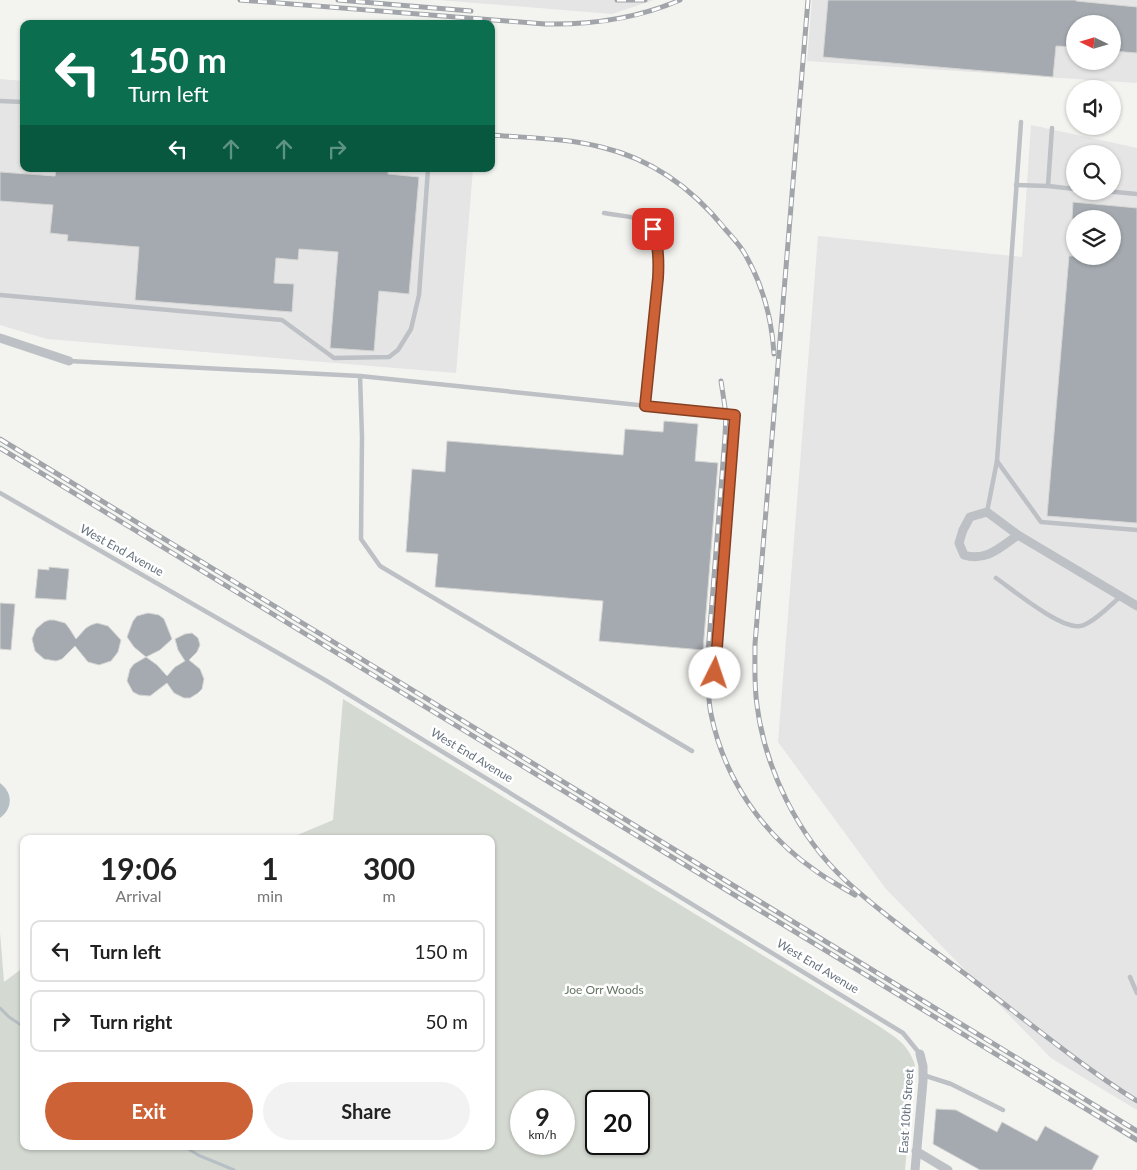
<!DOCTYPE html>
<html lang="en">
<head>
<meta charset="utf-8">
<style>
  :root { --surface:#fff; --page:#f2f2f2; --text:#222; --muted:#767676; --line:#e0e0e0; --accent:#cd6236 }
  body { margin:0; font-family:Lato,sans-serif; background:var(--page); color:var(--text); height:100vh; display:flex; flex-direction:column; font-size:19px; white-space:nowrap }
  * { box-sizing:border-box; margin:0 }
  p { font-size:16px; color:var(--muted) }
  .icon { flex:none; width:28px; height:28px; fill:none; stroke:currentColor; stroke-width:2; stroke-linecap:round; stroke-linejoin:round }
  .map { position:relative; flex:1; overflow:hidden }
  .details { position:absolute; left:20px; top:835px; width:475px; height:315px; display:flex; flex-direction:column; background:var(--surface); border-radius:10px; box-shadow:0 1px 4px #0004 }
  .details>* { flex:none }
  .banner { position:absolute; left:20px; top:20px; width:475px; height:152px; border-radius:10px; box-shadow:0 1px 4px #0004; background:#0b6e4f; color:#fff; overflow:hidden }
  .needle { width:32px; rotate:275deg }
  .fabs { position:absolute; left:1066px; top:15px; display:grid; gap:10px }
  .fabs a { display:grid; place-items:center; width:55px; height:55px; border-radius:50%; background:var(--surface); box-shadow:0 1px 4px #0004; font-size:25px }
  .speed { position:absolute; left:510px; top:1090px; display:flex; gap:10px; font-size:25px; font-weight:700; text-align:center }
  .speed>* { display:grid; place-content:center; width:65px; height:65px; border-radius:50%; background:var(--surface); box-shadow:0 1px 4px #0004; line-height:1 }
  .speed small { font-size:12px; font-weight:400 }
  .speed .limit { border:2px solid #111; border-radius:8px; background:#fff; color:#111 }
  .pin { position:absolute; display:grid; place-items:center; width:42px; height:42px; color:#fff; margin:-21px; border-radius:10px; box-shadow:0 2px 8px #0006 }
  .me { position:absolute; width:55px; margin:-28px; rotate:4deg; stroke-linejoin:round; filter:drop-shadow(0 0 4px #0008) }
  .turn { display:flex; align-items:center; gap:18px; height:105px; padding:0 25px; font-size:22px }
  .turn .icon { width:65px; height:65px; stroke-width:2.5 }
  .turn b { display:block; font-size:35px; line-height:42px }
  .lanes { display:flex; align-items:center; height:48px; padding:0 25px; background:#0003; justify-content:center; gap:25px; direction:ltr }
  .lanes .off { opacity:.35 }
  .eta { display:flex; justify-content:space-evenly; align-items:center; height:85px; text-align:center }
  .eta b { font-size:30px; font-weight:700; line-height:35px }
  .cta { display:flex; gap:10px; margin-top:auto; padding:10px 25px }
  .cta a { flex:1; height:58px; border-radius:30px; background:var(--accent); color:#fff; font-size:20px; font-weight:700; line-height:58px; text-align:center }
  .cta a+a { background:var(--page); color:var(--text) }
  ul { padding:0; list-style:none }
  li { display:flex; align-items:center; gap:15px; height:62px; margin:0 10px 8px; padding:0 15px; border:2px solid var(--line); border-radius:10px }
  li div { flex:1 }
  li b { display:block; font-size:19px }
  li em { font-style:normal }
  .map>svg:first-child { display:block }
  .built { fill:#e4e5e4; fill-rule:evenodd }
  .green { fill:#d4dad2; fill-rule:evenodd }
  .water { fill:#b6bfc4 }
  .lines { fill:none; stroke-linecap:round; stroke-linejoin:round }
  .stream { stroke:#b6bfc4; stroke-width:3 }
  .building { fill:#a4aab0; stroke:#d5d5d3 }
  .service { stroke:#bdc0c4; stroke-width:4.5 }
  .minor { stroke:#bdc0c4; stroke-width:9 }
  .rail-casing { stroke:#a1a5aa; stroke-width:5 }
  .rail { stroke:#fff; stroke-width:3; stroke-dasharray:9; stroke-linecap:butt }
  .route-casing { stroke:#854023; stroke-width:12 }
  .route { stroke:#cd6236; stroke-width:9 }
  .labels { text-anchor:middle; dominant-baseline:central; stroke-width:5; stroke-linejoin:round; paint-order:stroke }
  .street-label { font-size:12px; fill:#66727e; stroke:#fff }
  .park-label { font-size:12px; fill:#677664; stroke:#fff }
</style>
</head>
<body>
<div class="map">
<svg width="1137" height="1170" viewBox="0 0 1137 1170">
  <rect width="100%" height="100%" fill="#f3f4f0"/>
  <g class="built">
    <polygon points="439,0 654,0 612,14"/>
    <path d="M812,0H1137V83L807,61ZM1075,24H1112V61H1075Z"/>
    <polygon points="0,79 24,81 24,169 473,169 456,373 47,339 0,325"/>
    <path d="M1031,125L1137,148V1110L1051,1058L886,889L778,742L818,236L1022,257ZM1075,154H1112V191H1075ZM1075,219H1112V256H1075Z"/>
  </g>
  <path class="green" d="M343,699L874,1023C893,1036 907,1041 915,1065L905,1170H0V932L4,982L24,967V1146H491V839H288L333,820ZM521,1101H564V1144H521ZM596,1101H639V1144H596Z"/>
  <path class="water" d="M0,783C13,793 13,808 0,818Z"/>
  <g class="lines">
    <g class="stream">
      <polyline points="0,1008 9,1017 24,1027"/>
      <polyline points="184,1146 198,1155 234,1170"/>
    </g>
  </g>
  <g class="building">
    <polygon points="828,0 1076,0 1076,1 1137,7 1137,53 1112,51 1112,24 1075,24 1075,47 1056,46 1053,77 823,57"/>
    <polygon points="56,169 388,169 388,174 419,177 409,294 379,291 374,351 330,348 338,252 299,249 298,260 276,258 274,283 294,284 292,312 135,300 139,247 67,241 68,235 50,233 53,205 0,201 0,172 55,176"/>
    <polygon points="1073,202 1137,208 1137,523 1047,516 1069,256 1112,256 1112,219 1072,219"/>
    <polygon points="664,421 698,424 695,461 718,463 703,650 599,641 603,601 435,587 438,554 406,552 412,469 445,472 447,441 623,455 625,429 663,432"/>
    <polygon points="49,567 69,569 66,600 35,598 38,569 49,570"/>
    <polygon points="0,603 15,604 11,650 0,649"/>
    <polygon points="148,613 159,615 164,619 172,639 160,650 146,657 134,647 127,637 133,621 137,616"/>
    <polygon points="49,620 54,620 65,623 69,628 76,639 86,628 91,625 97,623 108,626 121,640 118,652 111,661 99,665 88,662 75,646 62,659 56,661 44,659 35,651 32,639 36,629 44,622"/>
    <polygon points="192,633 198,638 200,645 197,652 189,660 200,669 204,679 202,689 198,693 190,698 184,698 174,693 167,683 150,696 139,695 133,692 127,681 130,669 134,664 146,657 157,665 167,676 175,667 185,661 178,650 175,639 185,634"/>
    <polygon points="936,1109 956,1110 997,1132 1002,1122 1037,1141 1045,1126 1099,1156 1092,1170 980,1170 933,1144"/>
  </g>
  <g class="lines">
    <g class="service">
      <polyline points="0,101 24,102"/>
      <polyline points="1016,185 1048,186 1052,128"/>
      <polyline points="1048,186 1075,189"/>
      <polyline points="1104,191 1137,194"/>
      <path d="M604,213C619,216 644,215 653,230C667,255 649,373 645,406"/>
      <polyline points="0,295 282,320 334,358 389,357 398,350 411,329 419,295 428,169"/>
      <polyline points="69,361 360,376 735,415 715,673"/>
      <polyline points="360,376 362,437 361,539 380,566 692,751"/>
      <polyline points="997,461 1041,522 1137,530"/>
      <polyline points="0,493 325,680 903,1033 920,1054"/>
      <polyline points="987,512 997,461 1021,122"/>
      <path d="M996,578C1013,590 1060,629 1080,626C1091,625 1112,604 1121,596"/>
      <polyline points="1130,977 1137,993"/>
      <polyline points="923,1075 951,1084 1003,1110"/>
    </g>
    <g class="minor">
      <polyline points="0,338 69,361"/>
      <path d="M1018,535C1001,547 986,562 964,555L959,543L963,530L970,517L987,512L1018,535L1137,606"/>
      <polyline points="916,1151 948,1170"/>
      <polyline points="915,1170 923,1081 923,1066 920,1054"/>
    </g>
    <g class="rail-casing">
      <g id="rail">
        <path d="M240,0L545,24C592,25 636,19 680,0"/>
        <polyline points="338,0 471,11"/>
        <polyline points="617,0 645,0"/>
        <path d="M808,0L755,644C755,665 754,685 757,705C765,769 798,836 845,880C884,916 931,948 973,980C1027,1021 1080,1065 1137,1101"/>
        <path d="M491,135C528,138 566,138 601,147C652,159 693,189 725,229C733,238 741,246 746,256C763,286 772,320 774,354"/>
        <path d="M721,381L726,414L725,437L708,653C708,673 707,694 711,714C724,778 762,834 816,871C828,880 842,887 855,895"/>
        <polyline points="0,439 1137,1131"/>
        <polyline points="0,448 1137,1140"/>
      </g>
    </g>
    <use href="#rail" class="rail"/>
  </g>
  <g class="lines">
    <g class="route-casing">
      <path id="route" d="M653,229C659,245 659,261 658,278L645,406L735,415L715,673"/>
    </g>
    <use href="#route" class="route"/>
  </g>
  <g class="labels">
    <g class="street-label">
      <text transform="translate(122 550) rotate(29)">West End Avenue</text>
      <text transform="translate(472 755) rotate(31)">West End Avenue</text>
      <text transform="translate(818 966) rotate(31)">West End Avenue</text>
      <text transform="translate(906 1111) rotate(-86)">East 10th Street</text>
    </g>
    <g class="park-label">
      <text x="604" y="989">Joe Orr Woods</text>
    </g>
  </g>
</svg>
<div class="fabs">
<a><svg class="needle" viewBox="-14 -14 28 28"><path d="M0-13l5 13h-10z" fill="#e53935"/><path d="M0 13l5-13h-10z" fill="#767676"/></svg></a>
<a><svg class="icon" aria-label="sound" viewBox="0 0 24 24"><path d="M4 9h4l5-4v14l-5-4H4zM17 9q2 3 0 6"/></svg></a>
<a><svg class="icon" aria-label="search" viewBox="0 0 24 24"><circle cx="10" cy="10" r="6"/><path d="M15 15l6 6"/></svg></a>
<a><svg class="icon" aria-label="layers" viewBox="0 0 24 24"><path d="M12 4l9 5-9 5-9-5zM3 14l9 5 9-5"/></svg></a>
</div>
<div class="speed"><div>9<small>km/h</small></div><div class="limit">20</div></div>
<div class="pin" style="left:653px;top:229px;background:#d93025"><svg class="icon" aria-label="arrive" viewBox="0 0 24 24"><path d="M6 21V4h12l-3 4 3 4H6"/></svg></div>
<svg class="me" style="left:715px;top:673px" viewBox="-20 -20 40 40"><circle r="19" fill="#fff"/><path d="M0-13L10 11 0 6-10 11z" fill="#cd6236"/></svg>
<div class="banner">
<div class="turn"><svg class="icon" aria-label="left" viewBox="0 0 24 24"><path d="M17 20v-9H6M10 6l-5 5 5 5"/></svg><div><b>150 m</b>Turn left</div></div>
<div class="lanes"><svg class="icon" aria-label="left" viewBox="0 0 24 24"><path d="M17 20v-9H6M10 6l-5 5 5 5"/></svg><svg class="icon off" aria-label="ahead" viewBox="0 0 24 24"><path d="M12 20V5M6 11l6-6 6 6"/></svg><svg class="icon off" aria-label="ahead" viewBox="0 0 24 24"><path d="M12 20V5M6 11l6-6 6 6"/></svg><svg class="icon off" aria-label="right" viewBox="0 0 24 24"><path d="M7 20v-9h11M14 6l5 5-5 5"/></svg></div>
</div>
<section class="details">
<div class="eta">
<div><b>19:06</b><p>Arrival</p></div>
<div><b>1</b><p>min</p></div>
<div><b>300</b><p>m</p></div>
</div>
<ul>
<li><svg class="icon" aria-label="left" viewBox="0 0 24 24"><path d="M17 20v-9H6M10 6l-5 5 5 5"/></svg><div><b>Turn left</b></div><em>150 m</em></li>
<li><svg class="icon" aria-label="right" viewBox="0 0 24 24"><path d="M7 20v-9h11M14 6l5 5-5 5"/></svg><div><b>Turn right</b></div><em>50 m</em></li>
</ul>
<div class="cta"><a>Exit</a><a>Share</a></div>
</section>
</div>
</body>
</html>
